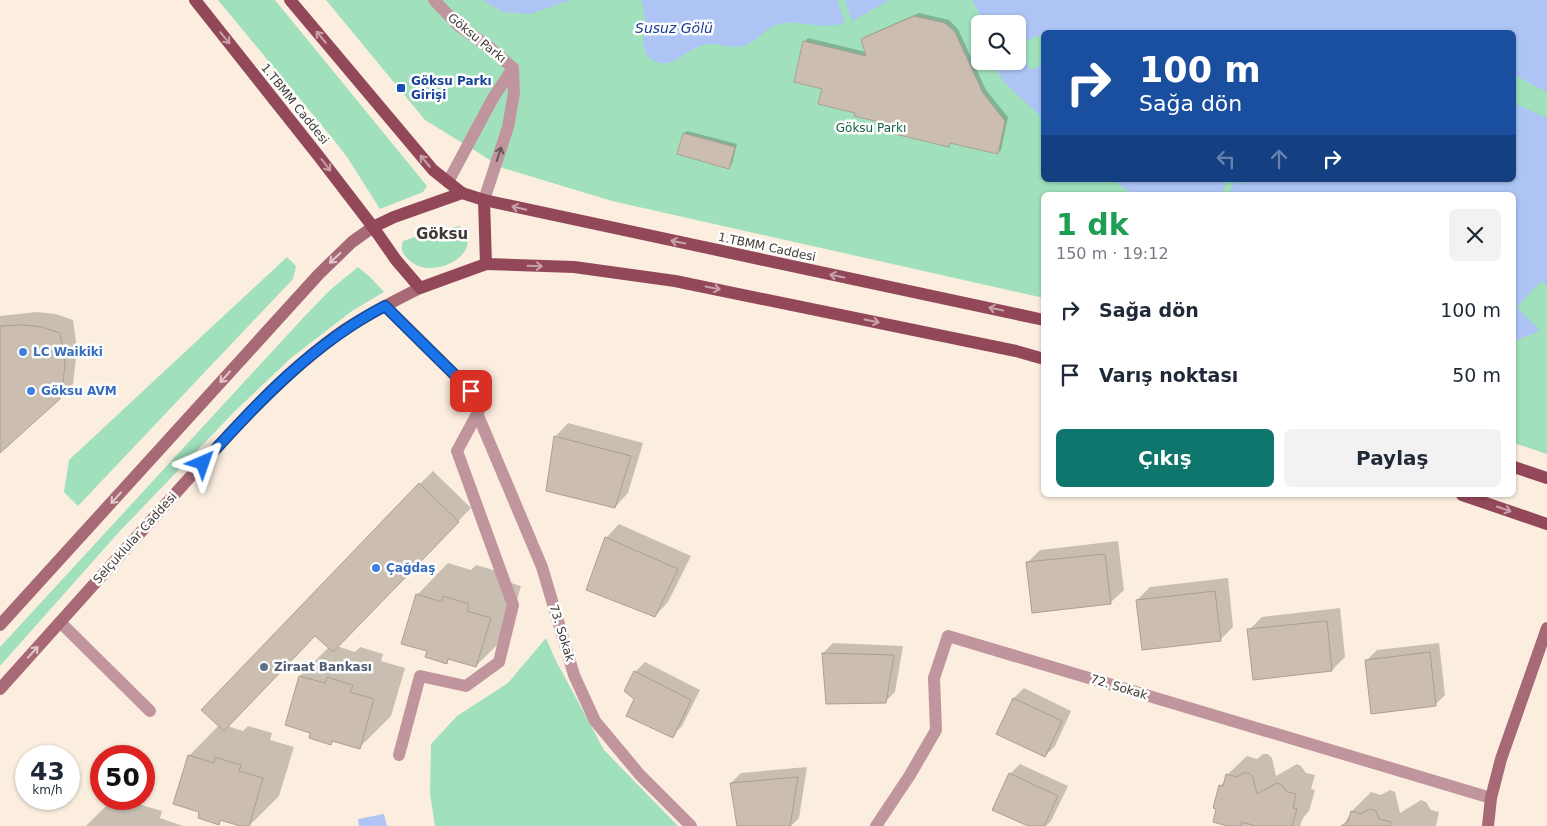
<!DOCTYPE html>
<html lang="tr">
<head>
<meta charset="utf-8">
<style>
  :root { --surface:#fff; --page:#f2f2f3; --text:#1f2937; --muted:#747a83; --accent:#0f766e }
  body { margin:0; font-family:"DejaVu Sans",sans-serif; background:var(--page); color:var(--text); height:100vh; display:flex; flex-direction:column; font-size:19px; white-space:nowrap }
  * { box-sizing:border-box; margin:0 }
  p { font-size:16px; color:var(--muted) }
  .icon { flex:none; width:28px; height:28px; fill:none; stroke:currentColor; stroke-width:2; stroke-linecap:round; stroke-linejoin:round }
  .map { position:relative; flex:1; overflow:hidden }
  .panel { position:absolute; left:1041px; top:192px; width:475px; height:305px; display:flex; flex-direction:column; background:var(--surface); border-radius:8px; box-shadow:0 1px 4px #0004 }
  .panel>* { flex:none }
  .banner { position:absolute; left:1041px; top:30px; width:475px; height:152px; border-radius:8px; box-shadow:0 1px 4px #0004; background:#1a4fa0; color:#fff; overflow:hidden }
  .buttons { position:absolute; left:971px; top:15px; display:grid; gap:10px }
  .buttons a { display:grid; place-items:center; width:55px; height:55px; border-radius:8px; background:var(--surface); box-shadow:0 1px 4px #0004; font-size:25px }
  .speed { position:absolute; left:15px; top:745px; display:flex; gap:10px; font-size:25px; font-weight:700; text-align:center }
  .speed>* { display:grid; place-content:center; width:65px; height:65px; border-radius:50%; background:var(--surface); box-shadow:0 1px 4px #0004; line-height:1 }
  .speed small { font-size:12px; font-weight:400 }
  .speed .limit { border:8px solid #d22; background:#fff; color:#111 }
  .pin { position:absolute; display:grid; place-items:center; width:42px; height:42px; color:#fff; margin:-21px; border-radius:10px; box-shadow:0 2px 8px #0006 }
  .me { position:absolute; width:55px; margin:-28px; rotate:43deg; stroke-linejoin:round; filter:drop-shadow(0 0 4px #0008) }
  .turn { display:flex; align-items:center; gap:18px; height:105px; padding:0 15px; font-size:22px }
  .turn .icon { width:65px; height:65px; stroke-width:2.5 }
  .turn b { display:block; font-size:35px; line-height:42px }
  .lanes { display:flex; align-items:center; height:48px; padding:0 15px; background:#0003; justify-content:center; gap:25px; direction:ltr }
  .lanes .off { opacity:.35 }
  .round { display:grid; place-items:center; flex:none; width:52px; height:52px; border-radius:8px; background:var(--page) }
  .head { display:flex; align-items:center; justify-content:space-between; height:85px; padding:0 15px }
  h1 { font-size:30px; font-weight:600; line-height:38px; color:#1e9e55 }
  .action { display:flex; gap:10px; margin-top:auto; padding:10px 15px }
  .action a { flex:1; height:58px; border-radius:8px; background:var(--accent); color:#fff; font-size:20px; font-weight:600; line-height:58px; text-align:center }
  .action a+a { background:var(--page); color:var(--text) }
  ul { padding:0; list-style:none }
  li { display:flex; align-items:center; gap:15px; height:65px; padding:0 15px }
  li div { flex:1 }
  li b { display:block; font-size:19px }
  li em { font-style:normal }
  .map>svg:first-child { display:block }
  .green { fill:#a0e0bc; fill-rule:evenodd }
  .water { fill:#adc4f4 }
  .shadow { fill:#0003 }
  .building { fill:#cbbeb0; stroke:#ac9f92 }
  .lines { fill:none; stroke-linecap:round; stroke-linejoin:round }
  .street { stroke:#c1959d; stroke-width:12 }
  .secondary { stroke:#a76975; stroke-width:12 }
  .primary { stroke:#934859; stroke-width:12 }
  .oneway { stroke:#c8a2ab }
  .oneway2 { stroke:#675554 }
  .oneway3 { stroke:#dfc9cd }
  .route-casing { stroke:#114b97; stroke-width:12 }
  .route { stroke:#1a73e8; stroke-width:9 }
  .transit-dot { fill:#1a4fb4; stroke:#fdfdfd; stroke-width:2 }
  .shop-dot { fill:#3f7fe0; stroke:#fdfdfd; stroke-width:2 }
  .service-dot { fill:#5c6f8a; stroke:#fdfdfd; stroke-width:2 }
  .labels { text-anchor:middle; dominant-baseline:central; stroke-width:5; stroke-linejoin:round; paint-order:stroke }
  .street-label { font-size:12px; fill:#403a35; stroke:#fdfdfd }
  .transit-label { font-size:12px; font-weight:bold; fill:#164399; stroke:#fdfdfd; text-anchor:start }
  .park-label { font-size:12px; fill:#166140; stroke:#fdfdfd }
  .shop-label { font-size:12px; font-weight:bold; fill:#366cbe; stroke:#fdfdfd; text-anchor:start }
  .service-label { font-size:12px; font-weight:bold; fill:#4e5e75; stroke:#fdfdfd; text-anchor:start }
  .water-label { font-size:14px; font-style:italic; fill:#1c3d94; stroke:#fdfdfd }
  .quarter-label { font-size:15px; font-weight:bold; fill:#403a35; stroke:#fdfdfd }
</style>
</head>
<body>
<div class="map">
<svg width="1547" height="826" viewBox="0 0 1547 826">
  <rect width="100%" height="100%" fill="#fbeedf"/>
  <g class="green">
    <polygon points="218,0 275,0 427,186 423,192 380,209 347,157 333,139"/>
    <path d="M326,0H1547V454L1514,443V195H1044V298L612,201L503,168L425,120ZM980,24H1018V61H980ZM1044,32H1514V180H1044Z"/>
    <path d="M460,226C489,252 430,285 407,258C401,252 401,249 403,241L430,232Z"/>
    <polygon points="287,257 296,266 293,279 78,506 64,492 69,460"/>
    <polygon points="358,267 371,278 384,292 352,311 291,358 235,411 119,532 0,666 0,647 303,318 330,290"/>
    <polygon points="546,638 555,659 604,750 678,826 435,826 430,794 431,744 457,716 508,683"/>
  </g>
  <g class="water">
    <polygon points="483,0 571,0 530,14 503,12"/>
    <path d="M641,0H837L845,23C824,30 805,21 784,23C767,24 759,41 744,46C730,50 717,41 703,45C685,50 669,73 651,59C639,49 645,32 645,19C644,12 643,6 641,0Z"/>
    <polygon points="845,0 890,0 852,21"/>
    <polygon points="972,0 1547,0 1547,92 1514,75 1514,32 1044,32 1044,34 1020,42 1024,52 1018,55 1018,24 985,24"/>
    <polygon points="1026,60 1030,70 1044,65 1044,119 1005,83 996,70"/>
    <polygon points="1514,103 1547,118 1547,286 1541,281 1517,307 1540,331 1514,341 1514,195 1229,195 1235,180 1245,184 1247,180 1514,180"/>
    <polygon points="1113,180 1227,180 1221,195 1134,195"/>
    <polygon points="384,814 387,826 359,826 358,819"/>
  </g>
  <g class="shadow">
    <polygon points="919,13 949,20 958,29 986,90 1008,117 1001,150 997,153 952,142 949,145 898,125 857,112 823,88 804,42 808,38 866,52 863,39 866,36"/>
    <polygon points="687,131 737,144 732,164 729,167 684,133"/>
    <polygon points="37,312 56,314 73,320 77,349 73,384 0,451 0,316"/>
    <polygon points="568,423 643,443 628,493 615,507 555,437"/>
    <polygon points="433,471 471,508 337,646 355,652 360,647 383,654 381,661 405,668 391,716 359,748 334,740 330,744 312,732 286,724 300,676 329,647 316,634 227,726 243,731 248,726 272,733 270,740 294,747 279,796 249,826 223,819 219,823 200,811 189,756 219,725 420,484"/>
    <polygon points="619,524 691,556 668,602 655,616 606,538"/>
    <polygon points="1118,541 1124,590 1110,603 1027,563 1040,550"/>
    <polygon points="448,563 471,570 476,565 500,572 498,579 521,586 507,635 476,666 450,658 447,662 429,650 417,595"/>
    <polygon points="1228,578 1233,627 1220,640 1137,600 1150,587"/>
    <polygon points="1340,608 1345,657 1332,670 1249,630 1262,617"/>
    <polygon points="833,643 903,646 895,692 885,702 823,653"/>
    <polygon points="1439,643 1445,695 1435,705 1367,660 1377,650"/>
    <polygon points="645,662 700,690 682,726 672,736 635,672"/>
    <polygon points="1024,688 1071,711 1055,746 1045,756 1014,698"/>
    <polygon points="1263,754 1268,754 1272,758 1276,776 1297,764 1301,766 1306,773 1315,775 1311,789 1315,790 1309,811 1303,818 1300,826 1225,826 1220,786 1226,780 1227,775 1247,756 1257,759"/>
    <polygon points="1020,764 1068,786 1051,821 1046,826 1031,826 1010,774"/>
    <polygon points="807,767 799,818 791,826 738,826 731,783 741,773"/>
    <polygon points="1390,790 1395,792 1400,813 1421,800 1426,802 1431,810 1439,812 1436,826 1438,826 1343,826 1352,811 1371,792 1381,795"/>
    <polygon points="110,802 133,809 138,804 162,811 160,818 183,826 86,826"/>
  </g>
  <g class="building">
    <polygon points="914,16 945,23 955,32 983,93 1005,121 998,154 950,143 949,147 895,134 896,126 854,116 855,113 818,104 822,89 794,82 803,41 866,56 861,39"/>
    <polygon points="683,133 735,147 729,169 677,154"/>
    <polygon points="23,325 42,327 60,333 65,363 63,384 60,399 0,453 0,326"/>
    <polygon points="554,436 631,456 615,508 546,491"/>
    <polygon points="419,483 459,522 333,652 315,636 224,731 201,710"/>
    <polygon points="605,537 678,569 655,617 586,590"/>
    <polygon points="1105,554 1111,604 1032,613 1026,562"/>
    <polygon points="1215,591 1221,641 1142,650 1136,600"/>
    <polygon points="416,594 442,602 443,596 469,604 467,611 491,618 476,667 448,659 447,664 425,657 427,651 401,644"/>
    <polygon points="1327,621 1332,671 1253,680 1247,629"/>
    <polygon points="1430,652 1436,706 1371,714 1365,660"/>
    <polygon points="822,653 894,655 886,703 826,704"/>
    <polygon points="634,671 691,700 673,738 626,716 634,699 624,691"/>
    <polygon points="299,676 325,683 327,677 353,685 350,692 374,699 360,749 332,741 331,745 309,738 310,733 285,725"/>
    <polygon points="1013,698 1062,721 1045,757 996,734"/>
    <polygon points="188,755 214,763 215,757 241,765 239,771 263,778 249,826 240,826 220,820 219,825 198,818 199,812 173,804"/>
    <polygon points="1009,773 1058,796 1044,826 1028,826 992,810"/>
    <polygon points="1243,773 1249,773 1253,777 1257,794 1277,783 1282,785 1287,792 1296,794 1293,808 1297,809 1292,826 1256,826 1242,822 1241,826 1227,826 1213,822 1216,809 1213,808 1219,785 1223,786 1226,774 1237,777"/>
    <polygon points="798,777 790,826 737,826 730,783"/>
    <polygon points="1370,809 1376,811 1379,819 1391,822 1390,826 1341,826 1348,822 1351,811 1361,814"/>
  </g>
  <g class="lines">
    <g class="street">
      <polyline points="434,0 459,26 489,47 513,68"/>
      <polyline points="448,182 493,98 513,68"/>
      <polyline points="484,200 508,127 514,93 513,68"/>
      <polyline points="385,306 483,403 457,451 513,605 499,662 466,686 420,676 399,755"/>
      <polyline points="477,413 542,567 574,675 595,721 640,775 691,826"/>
      <polyline points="60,622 150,711"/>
      <polyline points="876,826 910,775 936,730 934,678 948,636 1491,798"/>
    </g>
    <g class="secondary">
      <polyline points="0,625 319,274 352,242 373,227"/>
      <path d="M0,689C58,624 117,559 175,494C227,436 280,375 344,330C368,314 394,301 420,288"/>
      <polyline points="1488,826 1491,798 1501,759 1547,628"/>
    </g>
    <g class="primary">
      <polyline points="195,0 317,154 373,227"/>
      <polyline points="290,0 433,170 462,193"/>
      <polygon points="462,193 484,200 486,264 420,288 396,260 373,227 394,217"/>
      <polyline points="484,200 1044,320"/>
      <polyline points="486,264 574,267 675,281 1016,351 1044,359"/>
      <polyline points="1514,467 1547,478"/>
      <polyline points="1462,495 1547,524"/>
    </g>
  </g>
  <defs><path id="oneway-shaft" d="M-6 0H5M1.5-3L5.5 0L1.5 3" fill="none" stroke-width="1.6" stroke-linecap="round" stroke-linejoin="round" transform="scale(1.25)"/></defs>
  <g class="oneway">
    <use href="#oneway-shaft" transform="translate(321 37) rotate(-130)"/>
    <use href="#oneway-shaft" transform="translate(225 38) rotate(51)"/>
    <use href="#oneway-shaft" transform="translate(425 161) rotate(-130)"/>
    <use href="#oneway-shaft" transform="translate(326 165) rotate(53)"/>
    <use href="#oneway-shaft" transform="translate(519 208) rotate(-167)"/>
    <use href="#oneway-shaft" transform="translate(678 242) rotate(-168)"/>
    <use href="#oneway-shaft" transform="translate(535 266) rotate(2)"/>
    <use href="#oneway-shaft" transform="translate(837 276) rotate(-168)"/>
    <use href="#oneway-shaft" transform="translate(713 288) rotate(12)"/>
    <use href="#oneway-shaft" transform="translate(996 309) rotate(-168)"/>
    <use href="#oneway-shaft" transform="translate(872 321) rotate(12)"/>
    <use href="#oneway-shaft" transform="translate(1504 509) rotate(19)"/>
  </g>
  <use class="oneway2" href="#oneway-shaft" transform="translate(499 154) rotate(-72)"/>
  <g class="oneway3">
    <use href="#oneway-shaft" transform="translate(335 258) rotate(137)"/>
    <use href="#oneway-shaft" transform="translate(225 377) rotate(132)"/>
    <use href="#oneway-shaft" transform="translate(116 498) rotate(132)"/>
    <use href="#oneway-shaft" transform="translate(33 652) rotate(-48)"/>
  </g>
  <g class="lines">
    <g class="route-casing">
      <path id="route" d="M203,463C256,404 313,343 385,306L471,391"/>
    </g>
    <use href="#route" class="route"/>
  </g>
  <rect class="transit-dot" x="396" y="83" width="10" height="10" rx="2.5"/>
  <g class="shop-dot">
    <circle cx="23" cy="352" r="5"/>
    <circle cx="31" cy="391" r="5"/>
    <circle cx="376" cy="568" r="5"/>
  </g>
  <circle class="service-dot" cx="264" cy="667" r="5"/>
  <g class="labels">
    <g class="street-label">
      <text transform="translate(477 38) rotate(39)">Göksu Parkı</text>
      <text transform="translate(295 104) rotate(51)">1.TBMM Caddesi</text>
      <text transform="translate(767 247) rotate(12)">1.TBMM Caddesi</text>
      <text transform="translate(135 538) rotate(-48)">Selçuklular Caddesi</text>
      <text transform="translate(562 633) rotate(73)">73. Sokak</text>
      <text transform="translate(1119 687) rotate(17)">72. Sokak</text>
    </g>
    <g class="transit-label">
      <text x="411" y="81">Göksu Parkı<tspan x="411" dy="14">Girişi</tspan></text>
    </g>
    <g class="park-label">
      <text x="871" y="128">Göksu Parkı</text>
    </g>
    <g class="shop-label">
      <text x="33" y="352">LC Waikiki</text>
      <text x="41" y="391">Göksu AVM</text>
      <text x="386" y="568">Çağdaş</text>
    </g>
    <g class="service-label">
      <text x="274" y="667">Ziraat Bankası</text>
    </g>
    <g class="water-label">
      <text x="674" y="28">Susuz Gölü</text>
    </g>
    <g class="quarter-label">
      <text x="442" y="234">Göksu</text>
    </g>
  </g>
</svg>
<div class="buttons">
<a><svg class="icon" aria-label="search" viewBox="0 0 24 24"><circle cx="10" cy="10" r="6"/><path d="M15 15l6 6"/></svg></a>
</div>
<div class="speed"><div>43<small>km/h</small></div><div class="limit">50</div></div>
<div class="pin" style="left:471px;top:391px;background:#d93025"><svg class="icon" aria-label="arrive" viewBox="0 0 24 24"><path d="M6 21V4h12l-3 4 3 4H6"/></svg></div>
<svg class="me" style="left:203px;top:463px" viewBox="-20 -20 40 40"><path d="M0-17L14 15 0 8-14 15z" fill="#1a73e8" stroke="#fff" stroke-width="4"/></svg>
<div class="banner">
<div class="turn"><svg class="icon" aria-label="right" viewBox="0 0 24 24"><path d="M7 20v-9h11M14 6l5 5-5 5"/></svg><div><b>100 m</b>Sağa dön</div></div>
<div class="lanes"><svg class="icon off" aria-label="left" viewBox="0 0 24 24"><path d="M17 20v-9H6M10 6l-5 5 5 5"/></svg><svg class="icon off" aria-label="ahead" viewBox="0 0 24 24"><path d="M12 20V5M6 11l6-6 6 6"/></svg><svg class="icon" aria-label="right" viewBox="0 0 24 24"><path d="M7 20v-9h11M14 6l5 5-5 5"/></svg></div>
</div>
<section class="panel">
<div class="head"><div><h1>1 dk</h1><p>150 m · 19:12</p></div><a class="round"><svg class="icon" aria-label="close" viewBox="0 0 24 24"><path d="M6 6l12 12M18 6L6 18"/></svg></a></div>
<ul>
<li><svg class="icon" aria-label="right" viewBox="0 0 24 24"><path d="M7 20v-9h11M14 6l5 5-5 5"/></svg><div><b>Sağa dön</b></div><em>100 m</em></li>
<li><svg class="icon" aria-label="arrive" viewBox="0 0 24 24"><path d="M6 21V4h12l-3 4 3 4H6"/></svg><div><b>Varış noktası</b></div><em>50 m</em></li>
</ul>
<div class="action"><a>Çıkış</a><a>Paylaş</a></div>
</section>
</div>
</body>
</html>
